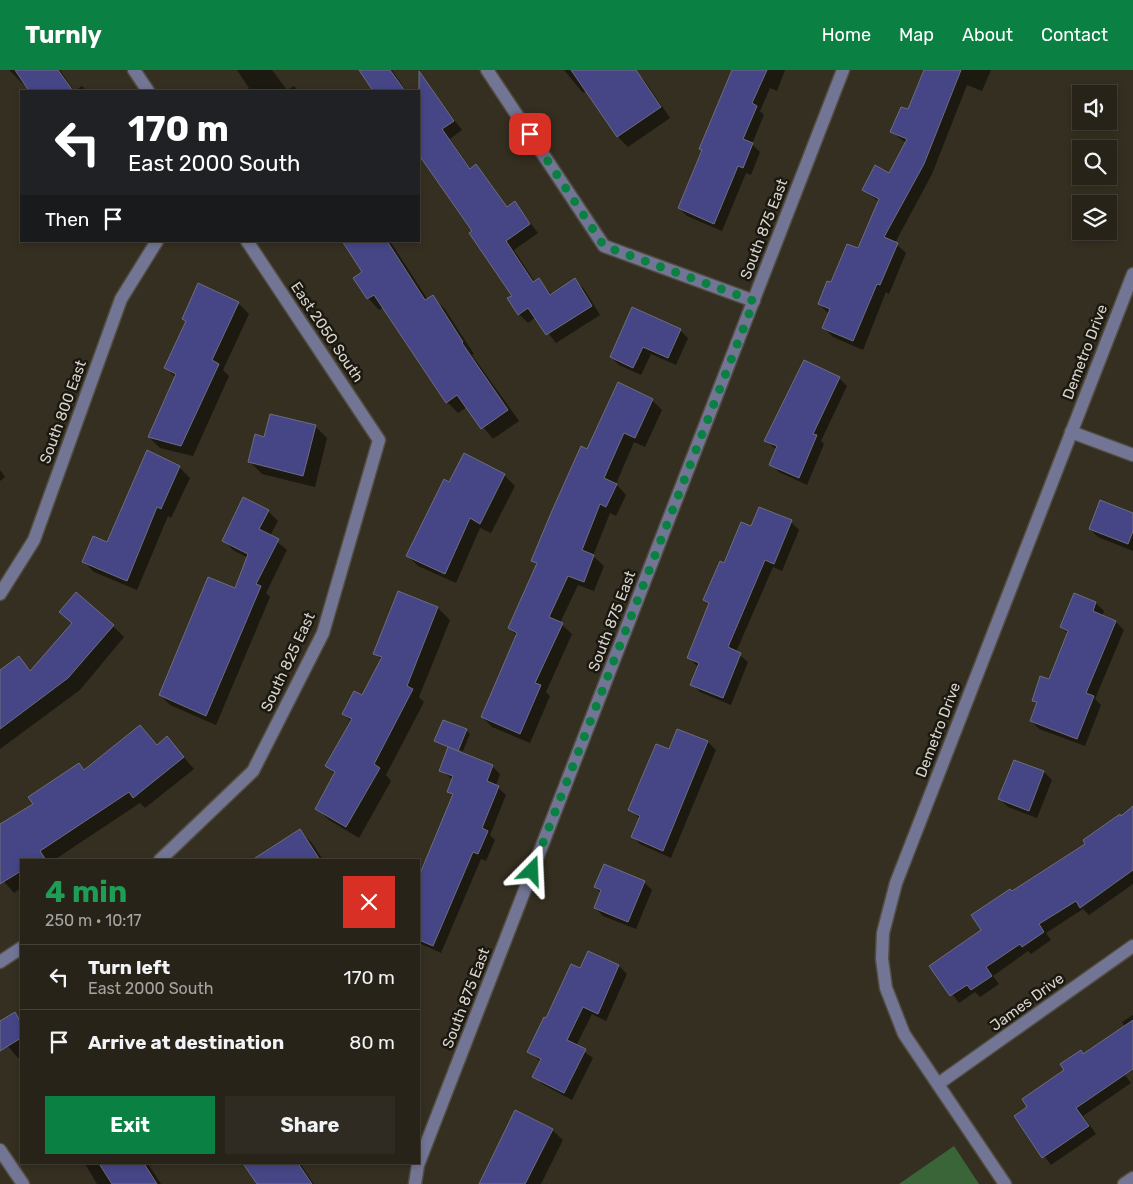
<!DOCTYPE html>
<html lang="en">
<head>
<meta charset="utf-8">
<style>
  :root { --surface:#282319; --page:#302b22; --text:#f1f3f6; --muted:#a5a4a2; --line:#444038; --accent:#0b8043 }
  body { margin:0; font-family:Rubik,sans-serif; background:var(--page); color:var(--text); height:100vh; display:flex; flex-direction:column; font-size:19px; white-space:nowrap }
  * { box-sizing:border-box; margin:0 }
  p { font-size:16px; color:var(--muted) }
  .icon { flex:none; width:28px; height:28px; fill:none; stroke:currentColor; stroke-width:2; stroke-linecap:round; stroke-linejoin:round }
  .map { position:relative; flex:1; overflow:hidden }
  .details { position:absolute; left:20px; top:789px; width:400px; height:305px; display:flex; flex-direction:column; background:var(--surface); border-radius:0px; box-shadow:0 2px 8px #0003,0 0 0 1px var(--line) }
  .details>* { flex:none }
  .hud { position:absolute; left:20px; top:20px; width:400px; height:152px; border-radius:0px; box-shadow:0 2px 8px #0003,0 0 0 1px var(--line); background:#202124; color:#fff; overflow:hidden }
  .fabs { position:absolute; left:1072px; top:15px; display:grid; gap:10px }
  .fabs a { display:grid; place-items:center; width:45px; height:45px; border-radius:0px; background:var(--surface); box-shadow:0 2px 8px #0003,0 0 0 1px var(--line); font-size:25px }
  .pin { position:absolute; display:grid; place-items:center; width:42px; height:42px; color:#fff; margin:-21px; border-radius:10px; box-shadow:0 2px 8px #0006 }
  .me { position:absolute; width:55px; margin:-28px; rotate:21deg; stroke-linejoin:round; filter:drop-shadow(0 0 4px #0008) }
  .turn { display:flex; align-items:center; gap:18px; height:105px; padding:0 25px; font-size:22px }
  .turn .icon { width:65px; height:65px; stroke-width:2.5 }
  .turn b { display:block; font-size:35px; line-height:42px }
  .then { display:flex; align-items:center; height:48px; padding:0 25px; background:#0003; gap:10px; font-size:19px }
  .round { display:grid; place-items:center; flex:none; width:52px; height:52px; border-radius:0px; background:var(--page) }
  .headline { display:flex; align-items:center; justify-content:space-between; height:85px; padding:0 25px }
  h1 { font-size:30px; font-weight:700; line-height:38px; color:#1e9e55 }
  .primary-button { display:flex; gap:10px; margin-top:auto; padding:10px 25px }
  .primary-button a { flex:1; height:58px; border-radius:0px; background:var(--accent); color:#fff; font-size:20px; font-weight:700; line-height:58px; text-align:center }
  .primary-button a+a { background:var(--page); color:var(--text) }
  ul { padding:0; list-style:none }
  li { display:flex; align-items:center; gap:15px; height:65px; padding:0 25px; border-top:1px solid var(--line) }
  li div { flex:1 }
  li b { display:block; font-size:19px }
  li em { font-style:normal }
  header { display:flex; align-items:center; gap:30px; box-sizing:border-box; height:70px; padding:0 25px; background:var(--accent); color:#fff }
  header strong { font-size:24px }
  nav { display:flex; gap:28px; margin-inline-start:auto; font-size:18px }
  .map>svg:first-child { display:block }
  .green { fill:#3a6538 }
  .shadow { fill:#0007 }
  .building { fill:#464687; stroke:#6c6d7e }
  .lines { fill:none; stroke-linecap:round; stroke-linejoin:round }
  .minor-casing { stroke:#524d40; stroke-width:15 }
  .minor { stroke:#727594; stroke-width:12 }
  .route { stroke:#0b8043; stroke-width:9; stroke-dasharray:0 16.2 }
  .labels { text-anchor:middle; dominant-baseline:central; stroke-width:5; stroke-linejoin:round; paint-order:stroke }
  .street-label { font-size:15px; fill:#d8d4cb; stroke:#1a1811 }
</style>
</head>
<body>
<header>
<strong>Turnly</strong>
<nav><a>Home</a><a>Map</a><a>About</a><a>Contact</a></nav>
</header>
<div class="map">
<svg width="1133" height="1114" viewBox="0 0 1133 1114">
  <rect width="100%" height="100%" fill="#352f21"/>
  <polygon class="green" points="954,1076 979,1114 899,1114"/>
  <g class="shadow">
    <polygon points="9,0 60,0 74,21 82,16 87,21 30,21"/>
    <polygon points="237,0 272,0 287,20 294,16 299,21 245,21 249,18"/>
    <polygon points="361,0 392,0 406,21 375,21"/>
    <polygon points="564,0 635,1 645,11 670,48 628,77 618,67 586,21 583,23"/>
    <polygon points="733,0 785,0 777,21 770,18 760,41 764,45 752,74 760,82 751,105 746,103 722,161 687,146 679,138"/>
    <polygon points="925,0 991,0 982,21 967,15 932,104 895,173 906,183 889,224 886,222 863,280 833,267 824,258 828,243 819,234 832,214 859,180 879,132 864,120 890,104 906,73 892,62 908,41"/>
    <polygon points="428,16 462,60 450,69 471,99 475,96 484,105 508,138 515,133 538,163 514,180 535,212 539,210 552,225 575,210 584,219 600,245 556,273 536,247 528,253 519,244 513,226 474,161 422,88 419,90 419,22"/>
    <polygon points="344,171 390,171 428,230 432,227 444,238 474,284 472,285 519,351 493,369 467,337 458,343 447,332 384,237 379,240 368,228 364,202"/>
    <polygon points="238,233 249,244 223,300 229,306 193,386 160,378 149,367 176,308 166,298 187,252 184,249"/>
    <polygon points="680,260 688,268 676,295 651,284 641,305 619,295 611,287"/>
    <polygon points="839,308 847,316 821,371 824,374 807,415 779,402 771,394 777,380 765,370"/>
    <polygon points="652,330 662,340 645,377 634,372 616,414 626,425 616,446 610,443 593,486 604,496 594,521 578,515 560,553 572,564 546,622 550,626 530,673 492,657 482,647 517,566 509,558 538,495 533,490 587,380"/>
    <polygon points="315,356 327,368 315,417 262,404 250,392 265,368"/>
    <polygon points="469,388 504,405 515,416 491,463 480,458 456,513 418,496 408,486 450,414"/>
    <polygon points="179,397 190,408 171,448 168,446 137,520 94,502 84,492 107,474"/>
    <polygon points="0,400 5,407 0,411"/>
    <polygon points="268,441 278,451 270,466 287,480 266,523 270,527 216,655 170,635 160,625 236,520 248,488 233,480 223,470"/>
    <polygon points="1133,444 1133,481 1098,467 1090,459"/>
    <polygon points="791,452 799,460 782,501 773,497 736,582 748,592 731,635 700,622 692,614 698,597 689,588 709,535 704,530 724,494 752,458"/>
    <polygon points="399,523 438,538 450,550 419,627 424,632 386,705 391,711 359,768 329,750 316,738 335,705 327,696 352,652 343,644 363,627 382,590 375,583"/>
    <polygon points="1074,524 1096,533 1104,541 1102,546 1116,552 1124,560 1095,629 1101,635 1085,676 1039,659 1031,651 1038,634 1033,630 1050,611 1068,564 1061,557"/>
    <polygon points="113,556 124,567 80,620 0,679 0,619 19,588 31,601"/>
    <polygon points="140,656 158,675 167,668 194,699 145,738 140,733 54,790 21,790 21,818 14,823 0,807 0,756 34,734 79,694 85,701"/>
    <polygon points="466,660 470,664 463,681 436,671"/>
    <polygon points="677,660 708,672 716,680 671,788 640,774 632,766 640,749 630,740 669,681"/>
    <polygon points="1015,691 1044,702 1052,710 1037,748 1008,737 1000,729"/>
    <polygon points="492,696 500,704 496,716 506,725 490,765 495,770 486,791 481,789 441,883 419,873 419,807 454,727 448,721 453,710 441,700"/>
    <polygon points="1133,738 1133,814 1089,845 1083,839 1046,863 1051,870 1031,884 1028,881 993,906 999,914 980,927 975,922 959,933 931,896 983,860 1012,823 1087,774"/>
    <polygon points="300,761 312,773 323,790 255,790"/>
    <polygon points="644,812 652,820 636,859 603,846 595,838 601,823 595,817"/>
    <polygon points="589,883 619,896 627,904 606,951 592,944 576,976 593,988 572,1030 542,1014 534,1006 541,992 528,981 581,900"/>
    <polygon points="14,943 21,950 21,986 18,988 0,967 0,953"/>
    <polygon points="1133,945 1133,1000 1125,1005 1131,1013 1083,1046 1096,1064 1051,1095 1015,1046 1029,1037 1083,985 1125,957 1122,952"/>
    <polygon points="552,1060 563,1070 541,1114 480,1114"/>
    <polygon points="84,1092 147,1092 161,1114 97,1114"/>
    <polygon points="247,1092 299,1092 314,1114 258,1114"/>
  </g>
  <g class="building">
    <polygon points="15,0 58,0 73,21 29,21"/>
    <polygon points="359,0 390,0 405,21 373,21"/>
    <polygon points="571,0 636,0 661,37 617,67"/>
    <polygon points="732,0 767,0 752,33 757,36 743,69 753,73 743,98 738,96 714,154 678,138 702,80 699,79"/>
    <polygon points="924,0 961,0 924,94 884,167 898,173 880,215 877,214 853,271 822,258 830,239 818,234 827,211 831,212 847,174 858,178 879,129 862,120 875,95 889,103 907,69 890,62 901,37 908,39"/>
    <polygon points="419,1 454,51 442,59 470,99 476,94 507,137 515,131 530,154 506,171 533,212 539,208 550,225 575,208 592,236 546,265 528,238 518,245 507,228 512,226 469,163 472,161 419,85"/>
    <polygon points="342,171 387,171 425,230 433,225 463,272 462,273 508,340 481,359 457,325 446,333 374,225 367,229 353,208 362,202"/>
    <polygon points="198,213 239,232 212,290 219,294 181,376 148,367 176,304 164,298 186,251 182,249"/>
    <polygon points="632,237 681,259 668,288 643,277 633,298 610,287"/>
    <polygon points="804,290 840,307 813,364 817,365 799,408 769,395 777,376 764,371"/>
    <polygon points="618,312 653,329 635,368 624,363 604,408 617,414 606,437 600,434 582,480 594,485 584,512 568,506 549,547 563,553 535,613 541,615 520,664 481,647 517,563 508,558 537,493 531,491 551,443 581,376 587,379"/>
    <polygon points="270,344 316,355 303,406 248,392 255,364 264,367"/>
    <polygon points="147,380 180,396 161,439 157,437 127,511 82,492 93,466 107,472"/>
    <polygon points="464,383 505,404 480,454 470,448 445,504 406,486 444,409 449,412"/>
    <polygon points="243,427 269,440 259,459 279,469 256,514 261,516 206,646 159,625 208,507 235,518 248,484 222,471"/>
    <polygon points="1100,430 1133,443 1133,461 1128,474 1089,459"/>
    <polygon points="759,437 792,450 774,494 765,490 728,577 741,583 723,628 690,615 699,593 687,588 709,533 703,530 720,491 724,493 741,452 751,456"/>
    <polygon points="398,521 438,537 407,616 413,619 374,694 380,698 346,757 315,739 335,702 325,696 352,649 342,644 354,621 362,625 382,587 373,584"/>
    <polygon points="76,522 114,555 68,608 0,659 0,600 19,586 30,601 72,553 59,542"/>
    <polygon points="1074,523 1096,532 1093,541 1116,551 1086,623 1094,626 1077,669 1030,651 1037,632 1032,631 1040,606 1049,609 1068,561 1060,557"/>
    <polygon points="443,650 467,659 458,681 434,671"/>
    <polygon points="140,655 157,675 167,666 184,687 133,728 129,722 40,781 46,790 21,790 21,801 0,814 0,754 33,734 28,727 79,693 84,700"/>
    <polygon points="677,659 708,671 663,781 631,767 640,746 628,740 656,674 669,679"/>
    <polygon points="448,677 493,695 487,711 499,716 482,758 488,761 478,784 473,782 433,876 419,870 419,806 453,724 447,722 453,706 439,701"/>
    <polygon points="1014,690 1044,701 1029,741 998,729"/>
    <polygon points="1133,736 1133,800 1080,838 1076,831 1039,854 1044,862 1022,877 1020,874 986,897 992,906 971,920 967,915 950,926 929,896 981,860 971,845 1010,819 1012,821 1085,774 1083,770 1120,744 1121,746"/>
    <polygon points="300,759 320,790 252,790"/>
    <polygon points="604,794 645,811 628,852 594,838 601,820 594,817"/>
    <polygon points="588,881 619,895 598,944 583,937 567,970 586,979 564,1023 532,1007 541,989 527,982 544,947 546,948 571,894 580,898"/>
    <polygon points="15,942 21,953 21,968 0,981 0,951"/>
    <polygon points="1133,950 1133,999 1076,1038 1089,1056 1042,1088 1014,1046 1027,1037 1022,1029 1064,1000 1060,994 1081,980 1083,984"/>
    <polygon points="515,1040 553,1059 525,1114 479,1114"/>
    <polygon points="98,1092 143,1092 157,1114 112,1114"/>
    <polygon points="242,1092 297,1092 312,1114 257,1114"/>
  </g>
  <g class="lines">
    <g class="minor-casing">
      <g id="minor">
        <polyline points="134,0 148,21"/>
        <polyline points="487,0 604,176 754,231"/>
        <polyline points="1071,362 1133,385"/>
        <polyline points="0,524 34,470 121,229 157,171"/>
        <polyline points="160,790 253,701 323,563 379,370 247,171"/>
        <polyline points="0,892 21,878"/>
        <polyline points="938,1014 1133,876"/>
        <polyline points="0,1080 23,1114"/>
        <polyline points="415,1114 418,1095 843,0"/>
        <polyline points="1005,1114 904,964 886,918 882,889 883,863 896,813 1133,204"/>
        <polyline points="1124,1114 1133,1108"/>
      </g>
    </g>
    <use href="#minor" class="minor"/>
  </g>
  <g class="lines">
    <polyline class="route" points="530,64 604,176 754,231 532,801"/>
  </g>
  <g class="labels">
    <g class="street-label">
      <text transform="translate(764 159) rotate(-69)">South 875 East</text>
      <text transform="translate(327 262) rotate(56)">East 2050 South</text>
      <text transform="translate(1085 282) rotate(-69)">Demetro Drive</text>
      <text transform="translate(63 342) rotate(-70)">South 800 East</text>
      <text transform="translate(612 551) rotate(-69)">South 875 East</text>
      <text transform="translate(288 592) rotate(-65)">South 825 East</text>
      <text transform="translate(938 660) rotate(-69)">Demetro Drive</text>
      <text transform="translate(466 928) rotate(-69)">South 875 East</text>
      <text transform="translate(1027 932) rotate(-36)">James Drive</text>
    </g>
  </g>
</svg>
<div class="fabs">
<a><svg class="icon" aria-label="sound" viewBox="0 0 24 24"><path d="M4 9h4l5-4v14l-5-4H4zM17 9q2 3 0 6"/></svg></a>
<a><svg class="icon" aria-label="search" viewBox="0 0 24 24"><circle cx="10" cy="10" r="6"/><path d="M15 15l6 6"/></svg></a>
<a><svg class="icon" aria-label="layers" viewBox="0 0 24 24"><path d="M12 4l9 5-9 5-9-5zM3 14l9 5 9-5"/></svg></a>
</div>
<div class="pin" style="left:530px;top:64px;background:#d93025"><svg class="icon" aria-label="arrive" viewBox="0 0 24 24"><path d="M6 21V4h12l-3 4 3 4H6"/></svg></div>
<svg class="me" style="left:532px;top:801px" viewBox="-20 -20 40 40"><path d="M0-17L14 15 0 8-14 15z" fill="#0b8043" stroke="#fff" stroke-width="4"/></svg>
<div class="hud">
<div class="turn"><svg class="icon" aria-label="left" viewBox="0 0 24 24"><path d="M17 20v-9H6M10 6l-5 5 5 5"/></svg><div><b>170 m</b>East 2000 South</div></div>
<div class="then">Then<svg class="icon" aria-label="arrive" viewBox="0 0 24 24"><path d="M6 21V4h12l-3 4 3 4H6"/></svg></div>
</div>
<section class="details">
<div class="headline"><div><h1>4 min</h1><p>250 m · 10:17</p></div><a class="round" style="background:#d93025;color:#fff"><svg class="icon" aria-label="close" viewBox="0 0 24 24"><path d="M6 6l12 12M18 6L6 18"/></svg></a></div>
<ul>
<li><svg class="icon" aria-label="left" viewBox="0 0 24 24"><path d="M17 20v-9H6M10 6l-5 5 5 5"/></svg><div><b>Turn left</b><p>East 2000 South</p></div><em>170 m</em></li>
<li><svg class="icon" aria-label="arrive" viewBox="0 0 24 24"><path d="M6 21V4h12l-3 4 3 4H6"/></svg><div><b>Arrive at destination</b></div><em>80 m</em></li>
</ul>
<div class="primary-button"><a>Exit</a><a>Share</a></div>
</section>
</div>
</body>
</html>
